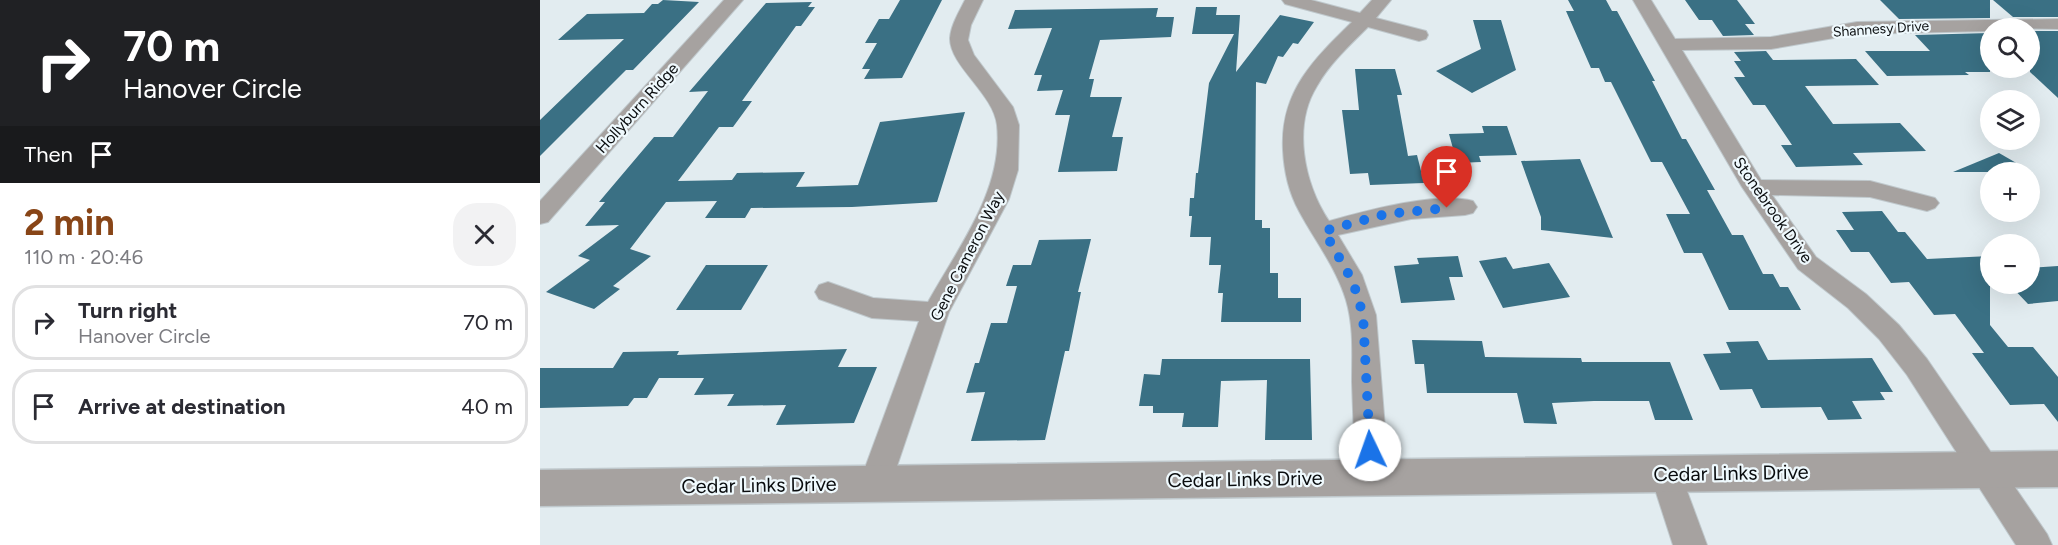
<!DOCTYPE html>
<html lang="en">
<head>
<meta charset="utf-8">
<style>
  :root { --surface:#fff; --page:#f2f2f3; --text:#2b2b33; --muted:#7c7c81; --line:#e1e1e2; --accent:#884517 }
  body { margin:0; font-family:Figtree,sans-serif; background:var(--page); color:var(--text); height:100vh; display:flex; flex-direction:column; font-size:22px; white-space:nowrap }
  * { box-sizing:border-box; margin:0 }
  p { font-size:20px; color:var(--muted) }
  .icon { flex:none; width:33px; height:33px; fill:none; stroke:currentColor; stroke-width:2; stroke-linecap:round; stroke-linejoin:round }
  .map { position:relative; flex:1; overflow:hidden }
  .sheet { display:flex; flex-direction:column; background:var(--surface); width:540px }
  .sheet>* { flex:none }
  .guide { background:#202124; color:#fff; overflow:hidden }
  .controls { position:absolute; left:1440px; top:18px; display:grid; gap:12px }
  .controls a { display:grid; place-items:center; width:60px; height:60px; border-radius:50%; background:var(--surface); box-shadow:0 6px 24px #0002; font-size:30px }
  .pin { position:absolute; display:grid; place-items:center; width:51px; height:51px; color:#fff; margin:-62px -26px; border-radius:50% 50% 50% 0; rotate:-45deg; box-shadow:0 0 6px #0007 }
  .pin .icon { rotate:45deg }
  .me { position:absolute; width:66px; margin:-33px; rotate:357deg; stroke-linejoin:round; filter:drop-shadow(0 0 4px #0008) }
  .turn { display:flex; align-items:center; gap:21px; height:126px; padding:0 24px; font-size:27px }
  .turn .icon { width:78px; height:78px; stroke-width:2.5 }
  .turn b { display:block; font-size:42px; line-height:51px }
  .then { display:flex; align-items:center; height:57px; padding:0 24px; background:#0003; gap:12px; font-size:22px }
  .round { display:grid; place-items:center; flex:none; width:63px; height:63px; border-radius:24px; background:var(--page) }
  .head { display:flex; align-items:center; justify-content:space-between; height:102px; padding:0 24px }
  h1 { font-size:36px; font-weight:700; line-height:45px; color:var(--accent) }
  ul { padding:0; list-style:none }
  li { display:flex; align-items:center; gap:18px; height:75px; margin:0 12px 9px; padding:0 12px; border:3px solid var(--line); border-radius:24px }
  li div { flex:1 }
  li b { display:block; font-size:22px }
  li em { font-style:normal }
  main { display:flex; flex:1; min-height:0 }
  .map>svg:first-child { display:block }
  .building { fill:#3a7084 }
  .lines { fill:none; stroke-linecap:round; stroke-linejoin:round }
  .minor-casing { stroke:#bfc8cc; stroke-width:2 }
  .tertiary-casing { stroke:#bfc8cc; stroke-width:3 }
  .minor { fill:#a6a2a0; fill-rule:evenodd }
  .tertiary { fill:#a6a2a0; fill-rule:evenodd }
  .route { stroke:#1a73e8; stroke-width:10; stroke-dasharray:0 18 }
  .labels { text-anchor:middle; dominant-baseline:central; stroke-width:4.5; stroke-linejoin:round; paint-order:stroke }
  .far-street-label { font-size:14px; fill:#0a0d0f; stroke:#eff9fd }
  .street-label { font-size:16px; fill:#0a0d0f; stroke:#eff9fd }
  .near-street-label { font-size:20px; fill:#0a0d0f; stroke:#eff9fd }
</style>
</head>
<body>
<main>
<section class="sheet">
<div class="guide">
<div class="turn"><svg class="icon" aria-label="right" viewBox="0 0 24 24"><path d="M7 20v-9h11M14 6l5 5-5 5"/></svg><div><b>70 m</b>Hanover Circle</div></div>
<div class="then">Then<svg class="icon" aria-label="arrive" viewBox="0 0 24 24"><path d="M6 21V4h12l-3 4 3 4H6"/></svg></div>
</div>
<div class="head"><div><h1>2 min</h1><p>110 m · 20:46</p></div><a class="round"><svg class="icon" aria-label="close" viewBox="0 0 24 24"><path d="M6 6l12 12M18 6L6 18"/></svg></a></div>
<ul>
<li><svg class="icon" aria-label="right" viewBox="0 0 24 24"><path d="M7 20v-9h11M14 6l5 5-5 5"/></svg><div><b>Turn right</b><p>Hanover Circle</p></div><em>70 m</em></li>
<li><svg class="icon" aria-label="arrive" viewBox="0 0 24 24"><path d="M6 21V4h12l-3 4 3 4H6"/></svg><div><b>Arrive at destination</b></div><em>40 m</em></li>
</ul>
</section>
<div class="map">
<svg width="1518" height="545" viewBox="0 0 1518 545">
  <rect width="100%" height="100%" fill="#e2ecf0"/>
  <g class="building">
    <polygon points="123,0 159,2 93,70 86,70 0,156 0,120 84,39 18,40 47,14 104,13 112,4 118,4"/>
    <polygon points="360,0 402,0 362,78 324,79 330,69 322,69 337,43 325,43 339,19 349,19"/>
    <polygon points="1028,0 1066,0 1072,11 1077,11 1115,81 1112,81 1142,139 1146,139 1175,190 1167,190 1192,235 1203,235 1223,274 1233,274 1240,287 1248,287 1261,310 1189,310 1162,253 1144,253 1126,214 1150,214 1122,162 1111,162 1071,82 1065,82 1059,68 1051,68 1026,11 1034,11"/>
    <polygon points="1145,0 1197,0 1215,24 1205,24 1214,35 1183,36 1172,20 1159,20"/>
    <polygon points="1340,0 1450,0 1450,18 1359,19"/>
    <polygon points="1453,0 1518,0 1518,17 1473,17"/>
    <polygon points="272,2 268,7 275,7 261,26 256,26 202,101 212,101 193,127 179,127 138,181 192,180 197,173 265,172 256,187 318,185 340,122 425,112 397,202 312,207 211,208 205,218 165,218 177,201 126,202 90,249 111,256 73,286 80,289 54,309 6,292 50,260 38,256 79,225 45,226 65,202 59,202 114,137 133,137 168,91 149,92 226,3"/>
    <polygon points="656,7 677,7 676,15 700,15 696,72 740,15 774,22 758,44 753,43 743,57 738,56 726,84 716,82 715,220 722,220 722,228 730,228 730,273 738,273 738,298 761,298 761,322 681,322 683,293 678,293 681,265 669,265 671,237 650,237 652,216 649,216 650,198 654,198 656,173 658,173 669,83 694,34 652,34"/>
    <polygon points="618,8 616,17 634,17 631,37 560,40 549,79 554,79 550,97 582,97 572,137 583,137 577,171 518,172 530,115 515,115 523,90 497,91 502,75 494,75 512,28 468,29 475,10"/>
    <polygon points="933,20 961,20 976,70 932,93 896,71 941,49"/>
    <polygon points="1490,31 1518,31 1518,98 1490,72"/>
    <polygon points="1450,33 1450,72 1425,72 1429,75 1347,76 1325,51 1390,51 1375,35"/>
    <polygon points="1226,51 1233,60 1316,59 1339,85 1265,86 1293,124 1360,123 1386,151 1313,153 1323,165 1256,167 1241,145 1252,145 1225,105 1213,105 1194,77 1205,77 1194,61 1201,61 1194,52"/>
    <polygon points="815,69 855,69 862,95 857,95 868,156 877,155 884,183 830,185 828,173 810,174 802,110 819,110"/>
    <polygon points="942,126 967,126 977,155 939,156 941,162 917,163 909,134 944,133"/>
    <polygon points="1459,153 1492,172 1413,172"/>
    <polygon points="1040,159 1073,238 1001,230 1001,217 981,161"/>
    <polygon points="1342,211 1358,232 1365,232 1387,259 1450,256 1450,325 1468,347 1493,347 1518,377 1518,422 1504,404 1470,405 1432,353 1444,353 1415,314 1394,315 1369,282 1351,283 1329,252 1311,252 1296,230 1314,230 1302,212"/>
    <polygon points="551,239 538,292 541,292 529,351 525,351 505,440 431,441 445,392 426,393 435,363 439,363 451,323 467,323 477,286 466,286 473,265 491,265 499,240"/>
    <polygon points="918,256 923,277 909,277 915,300 861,303 854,266 879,264 877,258"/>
    <polygon points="966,257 973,269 1009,263 1030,297 963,308 939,261"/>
    <polygon points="166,265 228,265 201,310 136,310"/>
    <polygon points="1518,266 1518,301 1488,304 1469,284 1490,284 1490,268"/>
    <polygon points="872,340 942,341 945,357 1041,358 1042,362 1130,362 1153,420 1115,420 1109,401 1054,401 1012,403 1017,424 984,423 977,393 887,393 884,364 875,364"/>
    <polygon points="1218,341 1228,360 1332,358 1353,392 1340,392 1345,400 1312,401 1322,419 1288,420 1281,407 1221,408 1212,389 1180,390 1163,354 1191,353 1186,342"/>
    <polygon points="307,349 298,367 337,367 314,423 236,425 246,405 187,406 194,394 154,395 164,378 119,378 107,398 94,398 88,406 0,408 0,368 73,368 83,352 139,351 137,355"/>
    <polygon points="622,359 770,359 772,440 725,440 727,380 681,381 678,427 642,427 644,413 613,413 613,406 599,406 604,374 620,375"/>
  </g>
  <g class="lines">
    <g class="minor-casing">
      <g id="minor">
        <polygon points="184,0 203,0 8,222 0,224 0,201"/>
        <path d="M425,0H443L431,25L428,40L434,55L473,107L479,125L478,170L469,199L409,312L351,484L346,494L335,498L324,494L319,484L379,321L332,318L279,299L275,292L279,285L288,282L333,298L388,302C418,248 464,189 457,125C454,94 409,65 410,38C411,25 419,12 425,0Z"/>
        <path d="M742,0H771L820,13L832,0H851L836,18L886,31L888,35L886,39L879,41L828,27C810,45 790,63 777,86C752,126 764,183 789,221C826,211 897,191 933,201L937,207L933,213L925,215L871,219L798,235L822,275L836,315L849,478L844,488L833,492L822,488L817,478C814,446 813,414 812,382C812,354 814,327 806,300C796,267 775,241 759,211C749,193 744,171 743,150C740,92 773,60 812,22L745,4Z"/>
        <polygon points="1093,0 1111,0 1135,39 1231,37 1317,22 1518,19 1518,29 1450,28 1450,31 1317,34 1231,49 1142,50 1221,180 1330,181 1395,198 1399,203 1395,208 1387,211 1330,197 1232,195 1276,257 1326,294 1359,325 1387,359 1507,534 1512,545 1476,545 1367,375 1339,339 1308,308 1258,269 1202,187"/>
        <polygon points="1126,460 1137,464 1167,545 1133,545 1110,474 1115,464"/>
      </g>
    </g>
    <g class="tertiary-casing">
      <polygon id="tertiary" points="1518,451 1518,487 0,506 0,470"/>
    </g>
    <use href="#minor" class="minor"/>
    <use href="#tertiary" class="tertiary"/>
  </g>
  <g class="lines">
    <polyline class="route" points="830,450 823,315 813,282 784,231 846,214 907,208"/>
  </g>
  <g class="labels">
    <g class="far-street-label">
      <text transform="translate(1341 29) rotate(-4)">Shannesy Drive</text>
    </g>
    <g class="street-label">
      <text transform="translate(97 108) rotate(-48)">Hollyburn Ridge</text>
      <text transform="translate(1233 210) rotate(55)">Stonebrook Drive</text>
      <text transform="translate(427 256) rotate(-63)">Gene Cameron Way</text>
    </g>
    <g class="near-street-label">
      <text transform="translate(1191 473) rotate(-1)">Cedar Links Drive</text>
      <text transform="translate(705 479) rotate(-1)">Cedar Links Drive</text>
      <text transform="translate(219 485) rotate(-1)">Cedar Links Drive</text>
    </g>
  </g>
</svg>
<div class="controls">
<a><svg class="icon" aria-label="search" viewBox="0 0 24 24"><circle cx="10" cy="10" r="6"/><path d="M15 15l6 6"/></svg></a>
<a><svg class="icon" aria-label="layers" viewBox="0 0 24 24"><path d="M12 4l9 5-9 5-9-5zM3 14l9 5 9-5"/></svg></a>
<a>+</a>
<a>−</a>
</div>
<div class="pin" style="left:907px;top:208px;background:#d93025"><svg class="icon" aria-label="arrive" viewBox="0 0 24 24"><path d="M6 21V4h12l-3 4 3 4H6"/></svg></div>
<svg class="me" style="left:830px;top:450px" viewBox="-20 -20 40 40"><circle r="19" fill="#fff"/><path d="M0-13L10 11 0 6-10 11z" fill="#1a73e8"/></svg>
</div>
</main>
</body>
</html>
